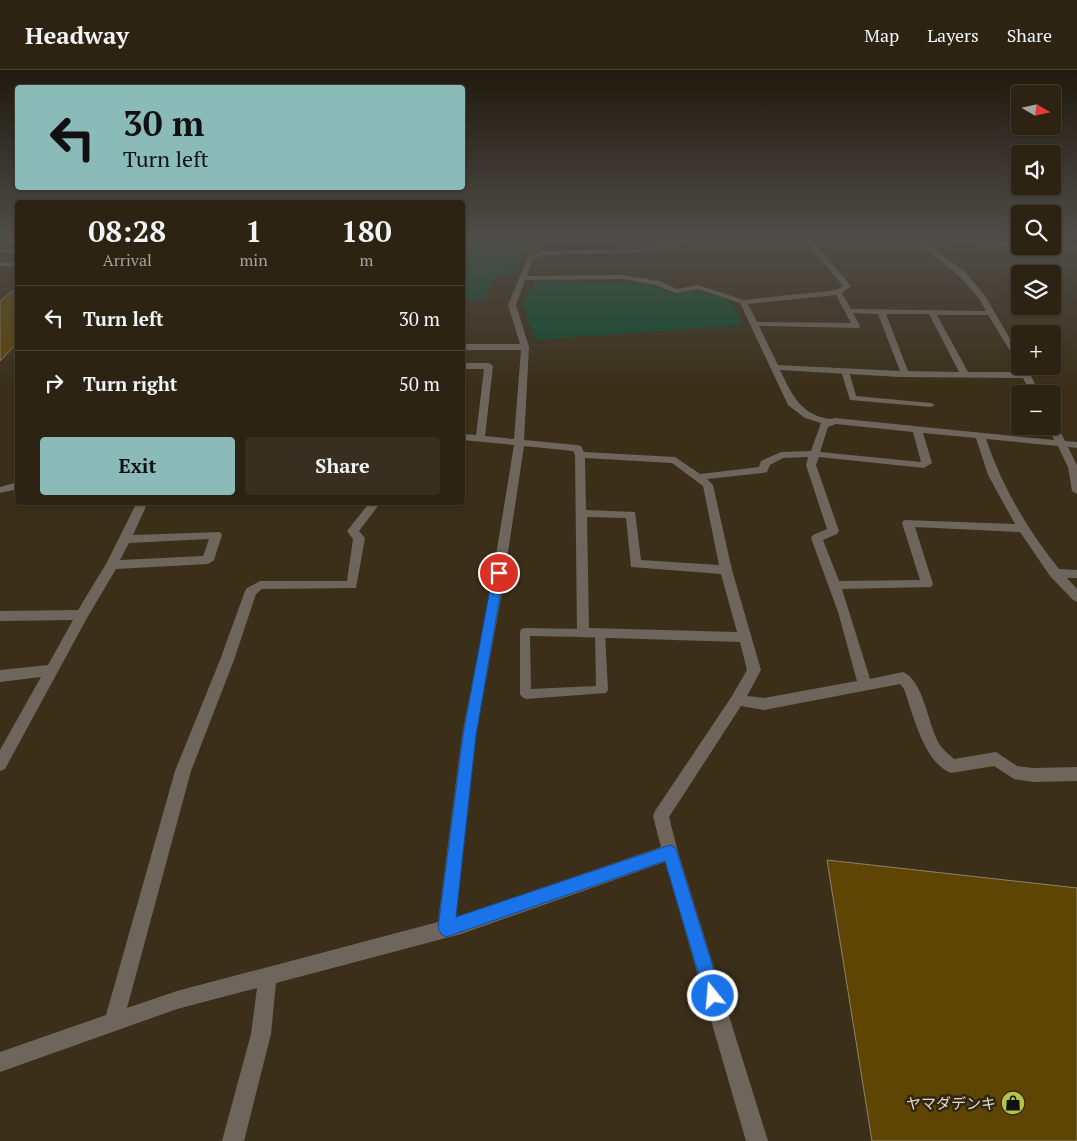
<!DOCTYPE html>
<html lang="en">
<head>
<meta charset="utf-8">
<style>
  :root { --surface:#2c2313; --page:#382f21; --text:#f1f3f6; --muted:#a6a4a0; --line:#484033; --accent:#8bbbb9 }
  body { margin:0; font-family:"PT Serif","Noto Sans JP",serif; background:var(--page); color:var(--text); height:100vh; display:flex; flex-direction:column; font-size:19px; white-space:nowrap }
  * { box-sizing:border-box; margin:0 }
  p { font-size:16px; color:var(--muted) }
  .icon { flex:none; width:28px; height:28px; fill:none; stroke:currentColor; stroke-width:2; stroke-linecap:round; stroke-linejoin:round }
  .map { position:relative; flex:1; overflow:hidden }
  .details { position:absolute; left:15px; top:130px; width:450px; height:305px; display:flex; flex-direction:column; background:var(--surface); border-radius:5px; box-shadow:0 1px 4px #0004,0 0 0 1px var(--line) }
  .details>* { flex:none }
  .guide { position:absolute; left:15px; top:15px; width:450px; height:105px; border-radius:5px; box-shadow:0 1px 4px #0004,0 0 0 1px var(--line); background:#8bbbb9; color:#111; overflow:hidden }
  .needle { width:32px; rotate:99deg }
  .buttons { position:absolute; left:1011px; top:15px; display:grid; gap:10px }
  .buttons a { display:grid; place-items:center; width:50px; height:50px; border-radius:5px; background:var(--surface); box-shadow:0 1px 4px #0004,0 0 0 1px var(--line); font-size:25px }
  .pin { position:absolute; display:grid; place-items:center; width:42px; height:42px; color:#fff; margin:-21px; border:2px solid #fff; border-radius:50%; box-shadow:0 1px 5px #0007 }
  .me { position:absolute; width:55px; margin:-28px; rotate:343deg; stroke-linejoin:round; filter:drop-shadow(0 0 4px #0008) }
  .turn { display:flex; align-items:center; gap:18px; height:105px; padding:0 25px; font-size:22px }
  .turn .icon { width:65px; height:65px; stroke-width:2.5 }
  .turn b { display:block; font-size:35px; line-height:42px }
  .eta { display:flex; justify-content:space-evenly; align-items:center; height:85px; text-align:center }
  .eta b { font-size:30px; font-weight:700; line-height:35px }
  .cta { display:flex; gap:10px; margin-top:auto; padding:10px 25px }
  .cta a { flex:1; height:58px; border-radius:5px; background:var(--accent); color:#111; font-size:20px; font-weight:700; line-height:58px; text-align:center }
  .cta a+a { background:var(--page); color:var(--text) }
  ul { padding:0; list-style:none }
  li { display:flex; align-items:center; gap:15px; height:65px; padding:0 25px; border-top:1px solid var(--line) }
  li div { flex:1 }
  li b { display:block; font-size:19px }
  li em { font-style:normal }
  header { display:flex; align-items:center; gap:30px; box-sizing:border-box; height:70px; padding:0 25px; background:var(--surface); border-bottom:1px solid var(--line) }
  header strong { font-size:24px }
  nav { display:flex; gap:28px; margin-inline-start:auto; font-size:18px }
  .map>svg:first-child { display:block }
  .green { fill:#0f4c2f }
  .lines { fill:none; stroke-linecap:round; stroke-linejoin:round }
  .river { fill:#0b242a; fill-rule:evenodd }
  .building { fill:#5e4504; stroke:#8f8269 }
  .lane { fill:#6e665c; fill-rule:evenodd }
  .street { fill:#6e665c; fill-rule:evenodd }
  .route { fill:#1a73e8; stroke:#114b97 }
  .labels { text-anchor:middle; dominant-baseline:central; stroke-width:5; stroke-linejoin:round; paint-order:stroke }
  .near-poi-label { font-size:15px; fill:#e1dacc; stroke:#31260f; text-anchor:end }
</style>
</head>
<body>
<header>
<strong>Headway</strong>
<nav><a>Map</a><a>Layers</a><a>Share</a></nav>
</header>
<div class="map">
<svg width="1077" height="1071" viewBox="0 0 1077 1071">
  <rect width="100%" height="100%" fill="#3b2f19"/>
  <g class="green">
    <polygon points="463,167 530,167 512,206 496,205 484,230 463,230"/>
    <polygon points="535,211 643,213 676,224 696,220 720,226 732,234 743,255 535,270 523,234"/>
  </g>
  <g class="lines">
    <g class="river">
      <rect x="0" y="167" width="18" height="14"/>
      <polygon points="635,167 686,167 683,172 675,174 622,183 560,185 552,183 549,178 552,173 560,171"/>
    </g>
  </g>
  <g class="building">
    <polygon points="18,217 18,272 0,291 0,231"/>
    <polygon points="827,790 1077,818 1077,1071 872,1071"/>
  </g>
  <g class="lines">
    <g class="lane">
      <rect x="0" y="192" width="18" height="4"/>
      <polygon points="845,299 849,301 856,326 931,333 935,335 931,337 850,330 841,301"/>
      <polygon points="525,558 583,559 587,560 588,563 587,566 583,567 530,566 531,619 596,616 595,563 596,560 604,560 605,563 608,620 606,623 526,629 522,627 520,624 520,562 521,559"/>
    </g>
    <g class="street">
      <rect x="0" y="167" width="18" height="3"/>
      <polygon points="624,167 646,167 607,173 542,175 539,173 542,171"/>
      <path d="M695,167H925L1020,173V176H1023L1020,177L924,171L964,201L984,224L1020,286V296H1026L1040,324H1031L1023,308L900,307L780,300C790,320 797,339 820,347C826,348 829,350 835,348L1054,370L1048,356H1052V352L1057,355L1065,371L1077,372V378L1068,377L1077,395V424L1072,421L1068,397L1058,376L986,369C1003,418 1027,459 1059,499L1077,500V508H1067L1077,519V532L1073,530L1050,506L1020,462L915,457L933,514L931,517L842,519L870,609L903,602C924,610 928,657 940,675C943,680 950,685 954,689L996,682L1017,696L1033,698L1077,697V711L1033,712L1014,709L994,696L951,703C924,693 913,644 904,619L900,614L764,640L741,636L669,747L678,782L768,1071H746L665,792L461,864L276,913L271,964L244,1071H222L251,964L257,918L177,939L0,1002V982L106,945L175,701L220,590L245,521L247,518L260,511H347L353,469L347,461L370,432H381L359,461L365,468L356,518L262,519L256,524L234,590L191,701L127,938L177,921L438,852L462,665L490,522L514,375L462,370V364L476,365L484,299H462V293H489L493,296L485,366L514,369L521,280H462V274H520L508,235L528,187L542,181L635,179ZM694,171L806,172L843,216L836,220L744,230L698,215L677,219L660,211L623,205L527,206L533,189L543,185L635,183ZM813,171H916L958,205L978,227L986,241L851,239L842,223L851,216ZM623,209L655,215L676,223L698,219L740,233L788,335L805,348L821,353L811,381L781,382L761,391L759,397L700,404L675,387L584,382L581,376L577,375L524,370L529,277L516,235L525,210ZM836,225L851,253L757,252L748,234ZM853,243L878,244L900,301L778,295L759,256L859,258L860,256ZM886,244H929L959,302L908,301ZM937,245H988L1019,295L1018,297L1020,302H968ZM836,354L913,362L921,392L820,382L828,357ZM923,363L976,368L988,405L1015,454L904,450L902,453L920,510L839,511L823,470L837,464L839,461L816,395L819,387L924,398L932,393ZM524,376L573,381L575,385L577,563L578,567L740,572L747,600L732,626L655,741L653,746L661,777L456,847L476,665L502,522ZM808,387L806,395L827,459L813,465L811,468L838,542L857,611L764,628L747,626L761,600L732,500L713,415L707,409L763,403L767,402L770,395L783,388ZM585,388L672,393L703,416L719,495L641,490L635,442L586,440ZM587,447L626,448L631,497L721,504L737,562L589,558Z"/>
      <polygon points="1052,174 1077,176 1077,180 1043,176 1052,176"/>
      <rect x="0" y="179" width="18" height="4"/>
      <polygon points="18,412 18,419 0,423 0,417"/>
      <path d="M137,432H148L133,465L220,462L222,465L214,490L208,494L116,499L87,548L5,699L0,701V680L41,607L0,612V600L48,595L73,550L0,551V541L78,540L106,494ZM209,469L203,486L120,490L129,473Z"/>
    </g>
  </g>
  <linearGradient id="sky" x2="0" y2="1"><stop stop-color="#201a0e"/><stop offset="0.53" stop-color="#4f4d49"/><stop offset="1" stop-color="#4f4d49" stop-opacity="0"/></linearGradient>
  <rect width="1077" height="317" fill="url(#sky)"/>
  <polygon class="route" points="499,499 504,503 476,665 456,847 670,775 675,777 677,782 722,926 719,933 713,935 707,933 705,926 665,791 446,867 441,864 438,858 463,665 493,503"/>
  <defs>
    <g id="shop-disc" transform="scale(1.25)"><circle r="9.5" fill="#b7c148" stroke="#31260f"/><path d="M-5-2.5h2.3a2.7 3.5 0 0 1 5.4 0H5L5.5 6h-11ZM-1.5-2.5h3a1.5 2.3 0 0 0-3 0Z" fill="#111"/></g>
  </defs>
  <g fill-rule="evenodd">
    <use href="#shop-disc" x="1013" y="1033"/>
  </g>
  <g class="labels">
    <g class="near-poi-label">
      <text x="996" y="1033">ヤマダデンキ</text>
    </g>
  </g>
</svg>
<div class="buttons">
<a><svg class="needle" viewBox="-14 -14 28 28"><path d="M0-13l5 13h-10z" fill="#e53935"/><path d="M0 13l5-13h-10z" fill="#a6a4a0"/></svg></a>
<a><svg class="icon" aria-label="sound" viewBox="0 0 24 24"><path d="M4 9h4l5-4v14l-5-4H4zM17 9q2 3 0 6"/></svg></a>
<a><svg class="icon" aria-label="search" viewBox="0 0 24 24"><circle cx="10" cy="10" r="6"/><path d="M15 15l6 6"/></svg></a>
<a><svg class="icon" aria-label="layers" viewBox="0 0 24 24"><path d="M12 4l9 5-9 5-9-5zM3 14l9 5 9-5"/></svg></a>
<a>+</a>
<a>−</a>
</div>
<div class="pin" style="left:499px;top:503px;background:#d93025"><svg class="icon" aria-label="arrive" viewBox="0 0 24 24"><path d="M6 21V4h12l-3 4 3 4H6"/></svg></div>
<svg class="me" style="left:713px;top:926px" viewBox="-20 -20 40 40"><circle r="17" fill="#1a73e8" stroke="#fff" stroke-width="3"/><path d="M0-11L8 9 0 5-8 9z" fill="#fff"/></svg>
<div class="guide">
<div class="turn"><svg class="icon" aria-label="left" viewBox="0 0 24 24"><path d="M17 20v-9H6M10 6l-5 5 5 5"/></svg><div><b>30 m</b>Turn left</div></div>
</div>
<section class="details">
<div class="eta">
<div><b>08:28</b><p>Arrival</p></div>
<div><b>1</b><p>min</p></div>
<div><b>180</b><p>m</p></div>
</div>
<ul>
<li><svg class="icon" aria-label="left" viewBox="0 0 24 24"><path d="M17 20v-9H6M10 6l-5 5 5 5"/></svg><div><b>Turn left</b></div><em>30 m</em></li>
<li><svg class="icon" aria-label="right" viewBox="0 0 24 24"><path d="M7 20v-9h11M14 6l5 5-5 5"/></svg><div><b>Turn right</b></div><em>50 m</em></li>
</ul>
<div class="cta"><a>Exit</a><a>Share</a></div>
</section>
</div>
</body>
</html>
